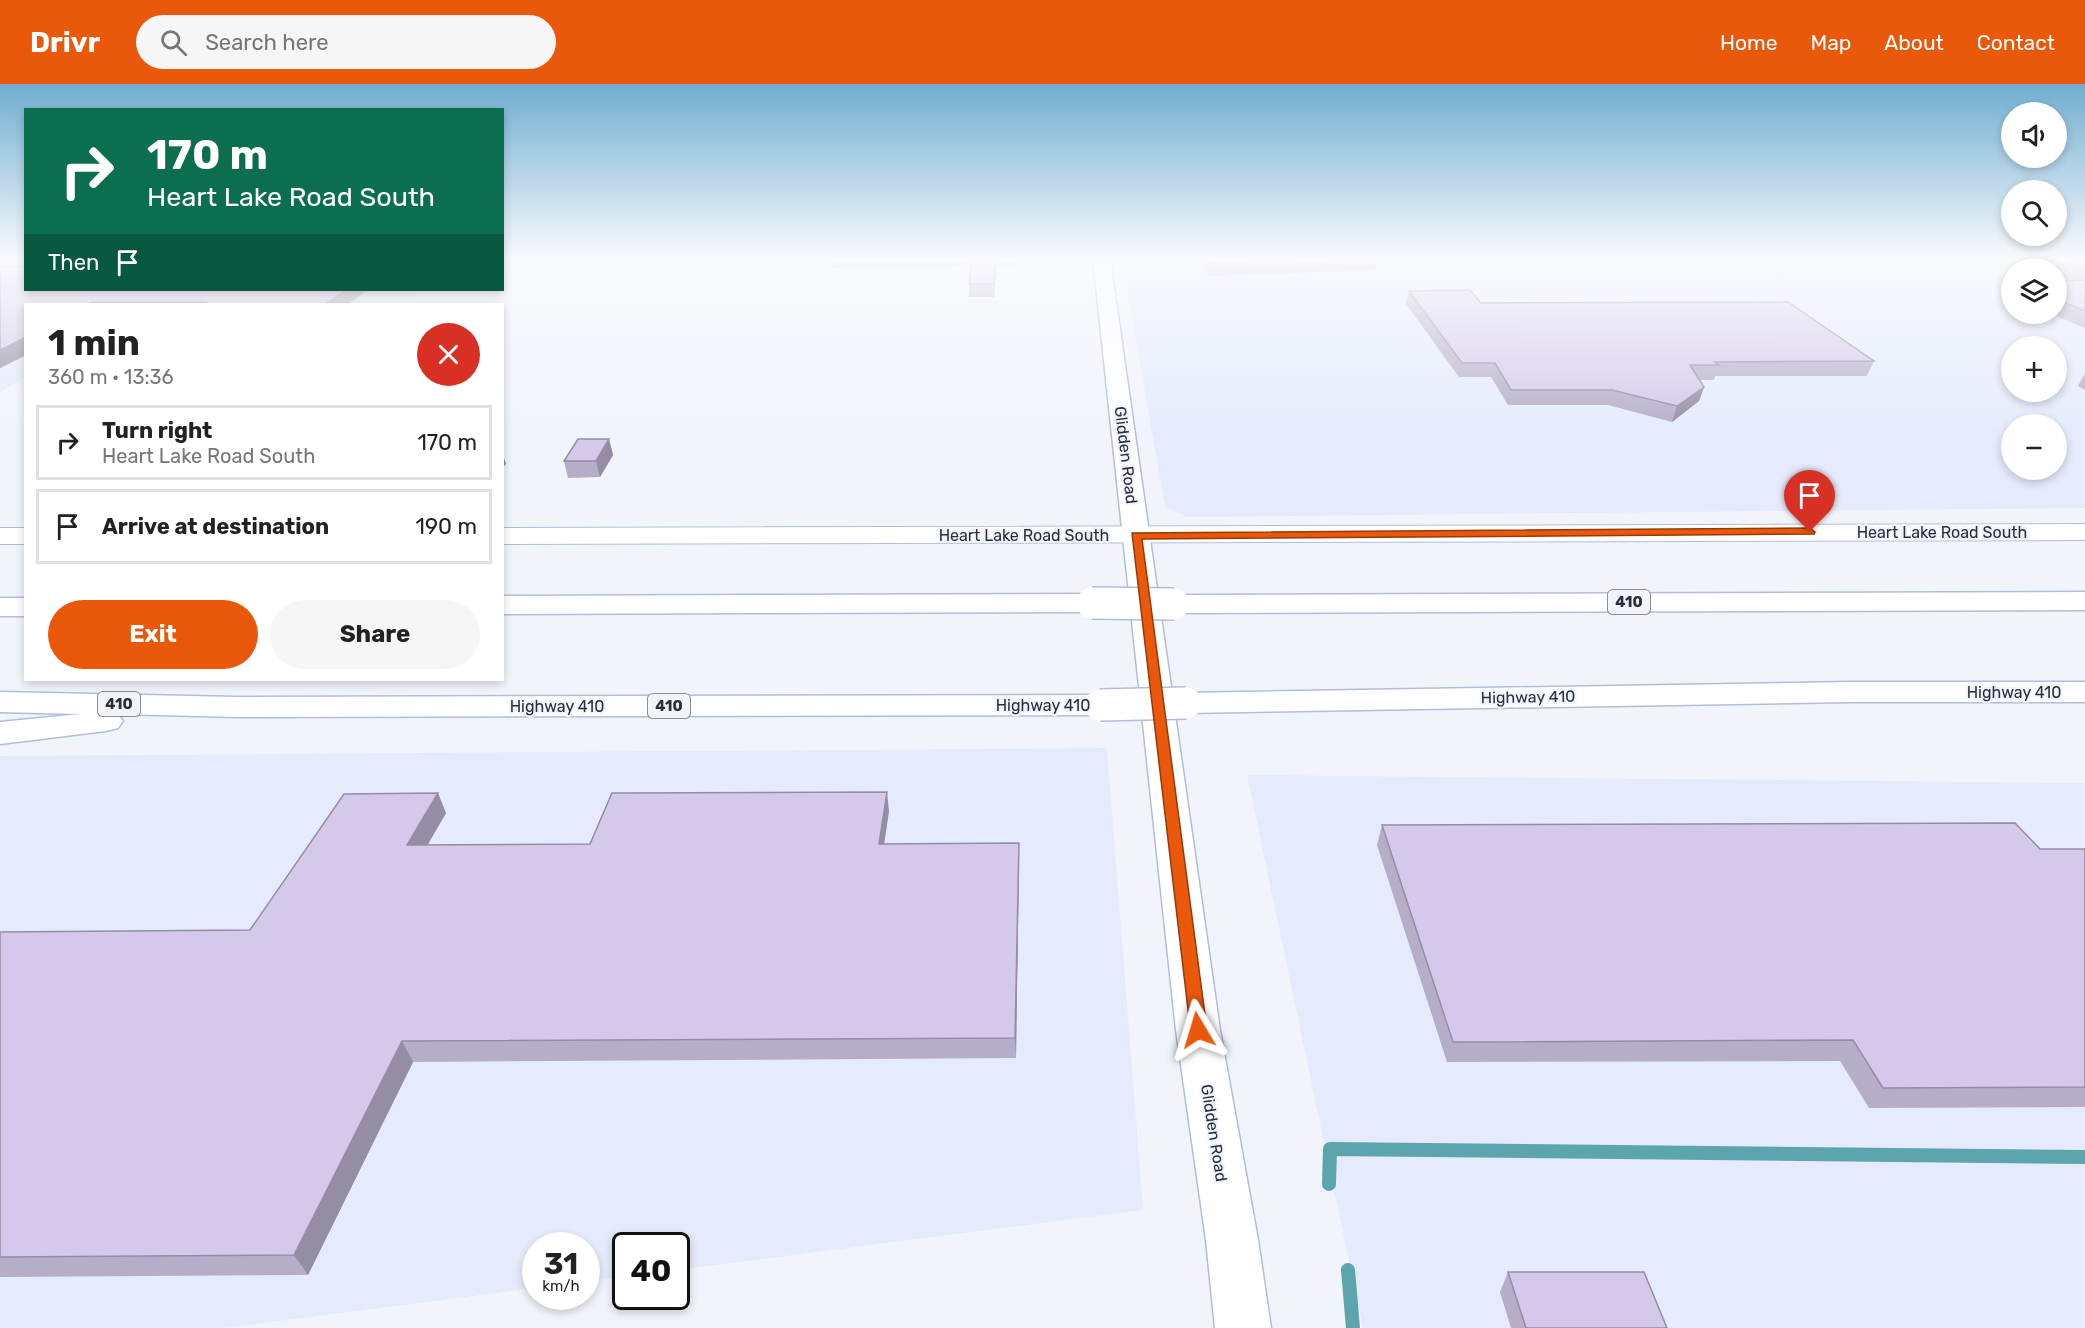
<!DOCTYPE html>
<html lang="en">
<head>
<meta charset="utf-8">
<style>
  :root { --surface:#fff; --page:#f6f6f6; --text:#222; --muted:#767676; --line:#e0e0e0; --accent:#ea580c }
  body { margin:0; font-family:Rubik,sans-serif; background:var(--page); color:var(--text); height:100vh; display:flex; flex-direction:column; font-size:22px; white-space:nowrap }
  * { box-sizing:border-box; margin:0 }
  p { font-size:20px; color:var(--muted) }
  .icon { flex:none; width:33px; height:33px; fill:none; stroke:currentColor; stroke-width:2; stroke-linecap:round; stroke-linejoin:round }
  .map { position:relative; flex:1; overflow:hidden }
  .details { position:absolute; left:24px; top:219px; width:480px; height:378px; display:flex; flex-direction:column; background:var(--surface); border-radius:0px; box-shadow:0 3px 9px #0003 }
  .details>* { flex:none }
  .banner { position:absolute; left:24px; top:24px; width:480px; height:183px; border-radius:0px; box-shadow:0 3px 9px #0003; background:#0b6e4f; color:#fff; overflow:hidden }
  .controls { position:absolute; left:2001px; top:18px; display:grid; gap:12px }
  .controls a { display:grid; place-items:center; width:66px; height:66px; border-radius:50%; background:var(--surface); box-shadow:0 3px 9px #0003; font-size:30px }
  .speed { position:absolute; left:522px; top:1148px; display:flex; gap:12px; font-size:30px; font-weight:700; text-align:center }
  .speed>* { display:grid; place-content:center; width:78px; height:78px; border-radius:50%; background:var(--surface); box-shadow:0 3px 9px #0003; line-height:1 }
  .speed small { font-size:15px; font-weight:400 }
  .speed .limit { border:3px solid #111; border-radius:9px; background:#fff; color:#111 }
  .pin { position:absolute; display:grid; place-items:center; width:51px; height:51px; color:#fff; margin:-62px -26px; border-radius:50% 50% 50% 0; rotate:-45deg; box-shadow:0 0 6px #0007 }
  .pin .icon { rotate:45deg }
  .me { position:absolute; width:66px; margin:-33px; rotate:353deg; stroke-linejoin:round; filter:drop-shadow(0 0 4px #0008) }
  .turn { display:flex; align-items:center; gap:21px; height:126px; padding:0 24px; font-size:27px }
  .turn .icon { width:78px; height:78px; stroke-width:2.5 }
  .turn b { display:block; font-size:42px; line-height:51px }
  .then { display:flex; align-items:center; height:57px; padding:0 24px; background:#0003; gap:12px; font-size:22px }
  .round { display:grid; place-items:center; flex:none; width:63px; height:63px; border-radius:32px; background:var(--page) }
  .overview { display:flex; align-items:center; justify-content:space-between; height:102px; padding:0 24px }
  h1 { font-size:36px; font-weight:700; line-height:45px }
  .button { display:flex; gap:12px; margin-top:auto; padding:12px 24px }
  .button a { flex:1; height:69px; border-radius:36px; background:var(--accent); color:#fff; font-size:24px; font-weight:700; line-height:69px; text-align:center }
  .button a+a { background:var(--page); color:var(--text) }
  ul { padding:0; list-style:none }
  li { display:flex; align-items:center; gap:18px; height:75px; margin:0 12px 9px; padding:0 12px; border:3px solid var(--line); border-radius:0px }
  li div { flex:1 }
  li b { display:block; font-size:22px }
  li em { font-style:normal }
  header { display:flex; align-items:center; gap:36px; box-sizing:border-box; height:84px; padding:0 30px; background:var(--accent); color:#fff }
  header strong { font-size:28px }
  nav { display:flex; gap:33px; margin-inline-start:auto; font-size:21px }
  .search { width:420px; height:54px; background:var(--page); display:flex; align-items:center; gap:15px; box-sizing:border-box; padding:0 21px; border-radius:33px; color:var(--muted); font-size:22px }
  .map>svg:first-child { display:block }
  .built { fill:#e5ebfc; fill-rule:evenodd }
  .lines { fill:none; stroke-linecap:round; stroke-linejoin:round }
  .stream { stroke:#5da5ac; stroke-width:14 }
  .street-casing { stroke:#b1bddd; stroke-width:2 }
  .secondary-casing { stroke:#b1bddd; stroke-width:3 }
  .highway-casing { stroke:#b1bddd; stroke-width:3 }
  .street { fill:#fff; fill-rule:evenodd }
  .secondary { fill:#fff; fill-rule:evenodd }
  .highway { fill:#fff; fill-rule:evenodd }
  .highway-bridge-casing { stroke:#b1bddd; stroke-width:34; stroke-linecap:butt }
  .highway-bridge { stroke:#fff; stroke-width:31 }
  .wall { fill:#b6adc9 }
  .shaded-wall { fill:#948da4 }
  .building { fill:#d4c9ea; stroke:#948da4; stroke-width:1.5 }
  .route { fill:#ea580c; stroke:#983908; stroke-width:1.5 }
  .labels { text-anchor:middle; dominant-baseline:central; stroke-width:4.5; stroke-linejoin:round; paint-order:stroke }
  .shield { fill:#f1f4fb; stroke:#656974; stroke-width:1.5 }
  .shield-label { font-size:15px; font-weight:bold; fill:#292e3a }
  .street-label { font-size:16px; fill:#292e3a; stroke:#f1f4fb }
</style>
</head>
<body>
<header>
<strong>Drivr</strong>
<div class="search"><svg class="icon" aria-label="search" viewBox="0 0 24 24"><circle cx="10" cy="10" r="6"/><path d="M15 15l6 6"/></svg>Search here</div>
<nav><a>Home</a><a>Map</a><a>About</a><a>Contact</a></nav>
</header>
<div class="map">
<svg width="2085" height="1244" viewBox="0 0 2085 1244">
  <rect width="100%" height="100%" fill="#f1f4fb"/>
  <g class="built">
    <polygon points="0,175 25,175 26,206 418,206 398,220 26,220 25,293 0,308"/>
    <polygon points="502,175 1068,175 1069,192 503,195"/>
    <path d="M1122,175H2085V424L1187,433L1165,423ZM2012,184H2056V230H2012ZM2012,262H2056V308H2012ZM2012,340H2056V386H2012Z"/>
    <polygon points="1107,664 1143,1126 677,1186 676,1161 626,1161 625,1193 587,1198 586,1161 536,1161 535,1204 224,1244 0,1244 0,672"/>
    <polygon points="1247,691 2085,699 2085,1244 1363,1244"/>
  </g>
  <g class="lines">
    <g class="stream">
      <polyline points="1329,1100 1330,1065 2085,1073"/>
      <polyline points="1348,1186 1353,1244"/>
    </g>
    <g class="street-casing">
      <g id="street">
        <polygon points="2085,440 2085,456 502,460 502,444"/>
        <rect x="0" y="444" width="26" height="16"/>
      </g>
    </g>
    <g class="secondary-casing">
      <polygon id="secondary" points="1093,175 1110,175 1220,946 1258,1156 1271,1244 1215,1244 1206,1156 1176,946"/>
    </g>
    <g class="highway-casing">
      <g id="highway">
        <polygon points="2085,508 2085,526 1174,529 1164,526 1159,520 1164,514 1174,511"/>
        <polygon points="1092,510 1102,513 1107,519 1102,525 1092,528 502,530 502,512"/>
        <rect x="0" y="514" width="26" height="18"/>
        <polygon points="1849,598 2085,598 2085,618 1849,618 1186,629 1174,626 1170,619 1174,612 1186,609"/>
        <polygon points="0,608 237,613 1100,611 1112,614 1116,621 1112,628 1100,631 237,633 118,630 123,637 118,644 106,647 0,660 0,638 80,630 0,628"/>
      </g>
    </g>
    <use href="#street" class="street"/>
    <use href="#secondary" class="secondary"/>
    <use href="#highway" class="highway"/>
    <g class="highway-bridge-casing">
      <g id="highway-bridge">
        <polyline points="1092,519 1174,520"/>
        <polyline points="1100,621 1186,619"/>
      </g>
    </g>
    <use href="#highway-bridge" class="highway-bridge"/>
  </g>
  <g class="wall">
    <polygon points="829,175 1050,175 1050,181 996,182 994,213 969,213 969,200 971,182 830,183"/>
    <polygon points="1200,175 1377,175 1375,186 1209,192"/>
    <polygon points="2019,175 2085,175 2085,244 2051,230 2056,230 2056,197 2071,197 2056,191 2056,184 2041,184"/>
    <polygon points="0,182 26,206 367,206 348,220 26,220 26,271 0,284"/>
    <polygon points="1409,207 1481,219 1874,277 1867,292 1715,292 1714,296 1700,296 1704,303 1699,317 1672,338 1608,321 1508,321 1491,293 1459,293 1406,220"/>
    <polygon points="2085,289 2085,306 2078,302"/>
    <polygon points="609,355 613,371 600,393 568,394 564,377"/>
    <polygon points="889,727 884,760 1019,759 1016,974 413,978 308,1191 0,1193 0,848 250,846 446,729 427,761 590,760"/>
    <polygon points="1382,741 2040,765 2085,765 2085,1023 1869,1024 1840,977 1447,978 1377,761"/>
    <polygon points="1508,1188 1667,1244 1511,1244 1500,1208"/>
  </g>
  <g class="shaded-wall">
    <polygon points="995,175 996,182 994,213 994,200"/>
    <polygon points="346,206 367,206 348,220 325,220"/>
    <polygon points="26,253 26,271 0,284 0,266"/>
    <polygon points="1704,303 1699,317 1672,338 1677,322"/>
    <polygon points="609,355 613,371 600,393 596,377"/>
    <polygon points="502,368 506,380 502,384"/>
    <polygon points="887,708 889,727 881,780 879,760"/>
    <polygon points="438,709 446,729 416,781 407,761"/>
    <polygon points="1019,759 1019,779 1016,974 1015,954"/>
    <polygon points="402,957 413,978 308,1191 294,1171"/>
  </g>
  <g class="building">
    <polygon points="972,175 995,175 994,200 969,200"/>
    <polygon points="1208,175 1325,175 1210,179"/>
    <polygon points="2056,175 2085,175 2085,187"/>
    <polygon points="0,182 26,182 26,206 346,206 325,220 202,220 207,218 92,218 87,220 26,220 26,253 0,266"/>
    <polygon points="2085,196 2085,227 2056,215 2056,197"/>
    <polygon points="1470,206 1481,219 1788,218 1874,277 1715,278 1719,281 1690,281 1704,303 1677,322 1612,306 1511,306 1495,279 1462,279 1409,207"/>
    <polygon points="578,355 609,355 596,377 564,377"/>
    <polygon points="887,708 879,760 1019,759 1015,954 402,957 294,1171 0,1173 0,848 250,846 344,710 438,709 407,761 590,760 612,709"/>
    <polygon points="2015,739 2040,765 2085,765 2085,1003 1883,1004 1853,956 1453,958 1382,741"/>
    <polygon points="1508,1188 1644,1188 1667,1244 1526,1244"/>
  </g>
  <linearGradient id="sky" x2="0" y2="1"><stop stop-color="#70aed0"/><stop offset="0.5" stop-color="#f9fafd"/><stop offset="1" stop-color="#f9fafd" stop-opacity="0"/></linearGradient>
  <rect width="2085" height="350" fill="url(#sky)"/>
  <polygon class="route" points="1810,444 1815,448 1814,450 1142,455 1207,946 1204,951 1198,954 1191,951 1132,449"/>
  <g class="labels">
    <g class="shield">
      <rect x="1608" y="506" width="42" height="24" rx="4.5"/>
      <rect x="98" y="608" width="42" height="24" rx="4.5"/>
      <rect x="648" y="610" width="42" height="24" rx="4.5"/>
    </g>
    <g class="shield-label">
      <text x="1629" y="518">410</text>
      <text x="119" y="620">410</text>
      <text x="669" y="622">410</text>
    </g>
    <g class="street-label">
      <text transform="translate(1126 371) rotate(83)">Glidden Road</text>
      <text x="1942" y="448">Heart Lake Road South</text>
      <text x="1024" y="451">Heart Lake Road South</text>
      <text x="2014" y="608">Highway 410</text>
      <text transform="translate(1528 613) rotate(-1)">Highway 410</text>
      <text x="1043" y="621">Highway 410</text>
      <text x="557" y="622">Highway 410</text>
      <text transform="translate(1214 1049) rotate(81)">Glidden Road</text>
    </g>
  </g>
</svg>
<div class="controls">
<a><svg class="icon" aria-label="sound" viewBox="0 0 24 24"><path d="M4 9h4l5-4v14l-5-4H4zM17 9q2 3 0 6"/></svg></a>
<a><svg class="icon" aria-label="search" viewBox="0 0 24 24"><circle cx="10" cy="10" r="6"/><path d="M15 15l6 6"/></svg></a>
<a><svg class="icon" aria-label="layers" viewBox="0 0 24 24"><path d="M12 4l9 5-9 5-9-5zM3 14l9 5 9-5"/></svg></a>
<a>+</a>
<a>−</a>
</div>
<div class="speed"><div>31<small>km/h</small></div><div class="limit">40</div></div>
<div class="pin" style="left:1810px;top:448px;background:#d93025"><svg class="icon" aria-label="arrive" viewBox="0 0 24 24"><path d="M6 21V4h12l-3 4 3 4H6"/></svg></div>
<svg class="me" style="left:1198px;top:946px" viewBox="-20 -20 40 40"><path d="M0-17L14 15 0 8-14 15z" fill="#ea580c" stroke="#fff" stroke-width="4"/></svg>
<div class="banner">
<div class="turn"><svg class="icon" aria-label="right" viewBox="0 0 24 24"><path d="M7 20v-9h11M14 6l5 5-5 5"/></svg><div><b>170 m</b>Heart Lake Road South</div></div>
<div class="then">Then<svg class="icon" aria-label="arrive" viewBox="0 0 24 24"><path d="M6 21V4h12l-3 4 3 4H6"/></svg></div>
</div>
<section class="details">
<div class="overview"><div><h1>1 min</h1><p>360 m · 13:36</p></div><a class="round" style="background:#d93025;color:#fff"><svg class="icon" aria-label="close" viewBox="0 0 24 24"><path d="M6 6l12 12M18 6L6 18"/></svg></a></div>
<ul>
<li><svg class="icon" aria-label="right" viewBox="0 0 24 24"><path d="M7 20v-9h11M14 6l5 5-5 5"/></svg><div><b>Turn right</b><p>Heart Lake Road South</p></div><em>170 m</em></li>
<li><svg class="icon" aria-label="arrive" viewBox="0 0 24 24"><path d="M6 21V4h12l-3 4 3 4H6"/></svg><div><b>Arrive at destination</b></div><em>190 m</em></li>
</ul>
<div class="button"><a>Exit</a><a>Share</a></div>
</section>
</div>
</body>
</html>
